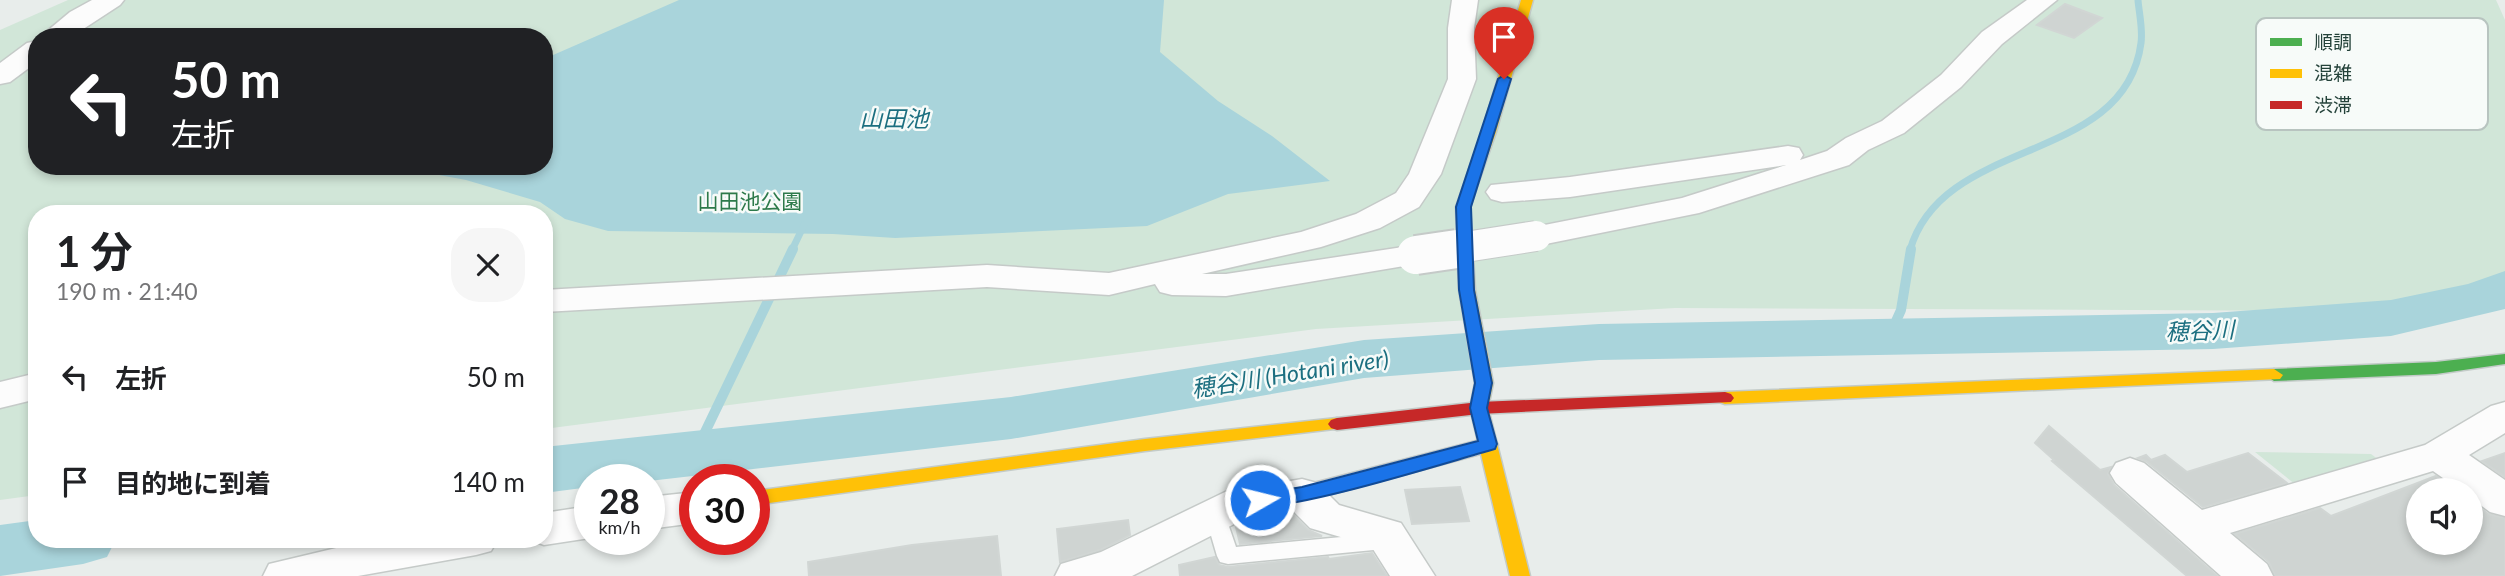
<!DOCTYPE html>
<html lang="ja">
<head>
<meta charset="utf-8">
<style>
  :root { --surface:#fff; --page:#f6f6f6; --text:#202124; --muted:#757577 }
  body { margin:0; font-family:Lato,"Noto Sans JP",sans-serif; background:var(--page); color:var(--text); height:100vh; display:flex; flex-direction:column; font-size:26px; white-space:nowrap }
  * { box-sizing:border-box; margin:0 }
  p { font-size:23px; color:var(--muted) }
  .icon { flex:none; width:38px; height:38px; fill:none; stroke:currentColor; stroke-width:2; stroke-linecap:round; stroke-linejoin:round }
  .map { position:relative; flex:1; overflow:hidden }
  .details { position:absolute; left:28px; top:205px; width:525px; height:343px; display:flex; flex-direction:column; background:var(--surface); border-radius:28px; box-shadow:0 4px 10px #0003 }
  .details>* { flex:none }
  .guide { position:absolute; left:28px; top:28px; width:525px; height:147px; border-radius:28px; box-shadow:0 4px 10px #0003; background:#202124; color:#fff; overflow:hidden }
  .tools { position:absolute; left:2406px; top:478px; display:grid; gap:14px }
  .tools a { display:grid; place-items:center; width:77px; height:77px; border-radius:50%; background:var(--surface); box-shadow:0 4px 10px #0003; font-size:35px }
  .speed { position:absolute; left:574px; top:464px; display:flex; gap:14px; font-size:35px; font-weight:700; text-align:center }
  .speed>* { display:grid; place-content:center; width:91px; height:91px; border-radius:50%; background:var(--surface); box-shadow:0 4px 10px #0003; line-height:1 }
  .speed small { font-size:18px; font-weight:400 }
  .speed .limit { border:10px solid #d22; background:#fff; color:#111 }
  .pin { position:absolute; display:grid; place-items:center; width:60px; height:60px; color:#fff; margin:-72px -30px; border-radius:50% 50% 50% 0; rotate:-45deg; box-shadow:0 0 7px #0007 }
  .pin .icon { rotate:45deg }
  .me { position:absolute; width:77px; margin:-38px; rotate:82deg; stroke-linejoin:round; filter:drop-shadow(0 0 5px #0008) }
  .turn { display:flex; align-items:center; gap:24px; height:147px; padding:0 28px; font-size:32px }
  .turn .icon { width:91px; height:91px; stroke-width:2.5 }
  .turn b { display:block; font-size:49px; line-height:60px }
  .round { display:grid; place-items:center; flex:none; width:74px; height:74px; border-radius:28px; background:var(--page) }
  .overview { display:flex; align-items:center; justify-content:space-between; height:119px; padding:0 28px }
  h1 { font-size:42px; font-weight:700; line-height:52px }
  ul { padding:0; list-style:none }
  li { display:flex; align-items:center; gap:21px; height:105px; padding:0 28px }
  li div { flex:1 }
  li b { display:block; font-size:26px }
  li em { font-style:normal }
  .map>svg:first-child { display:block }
  .green { fill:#d1e6d8; fill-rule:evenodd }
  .water { fill:#a9d4db }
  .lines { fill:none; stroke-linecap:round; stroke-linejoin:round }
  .stream-far1 { stroke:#a9d4db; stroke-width:7 }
  .stream { stroke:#a9d4db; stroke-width:10 }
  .river { fill:#a9d4db; fill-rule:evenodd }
  .building { fill:#cfd4d2; stroke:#d1d6d4; stroke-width:2 }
  .lane-casing { stroke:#c5cac8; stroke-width:3 }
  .street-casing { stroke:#c5cac8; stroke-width:3 }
  .fast-casing { stroke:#c3cbc8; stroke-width:3 }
  .slow-casing { stroke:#c3cbc8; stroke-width:3 }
  .jam-casing { stroke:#c3cbc8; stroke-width:3 }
  .lane { fill:#fcfcfc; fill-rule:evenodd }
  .street { fill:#fcfcfc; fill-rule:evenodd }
  .fast { fill:#4caf50; fill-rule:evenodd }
  .slow { fill:#ffc107; fill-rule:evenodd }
  .jam { fill:#c62828; fill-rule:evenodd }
  .street-bridge-far1-casing { stroke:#c5cac8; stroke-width:32; stroke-linecap:butt }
  .street-bridge-casing { stroke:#c5cac8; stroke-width:42; stroke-linecap:butt }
  .street-bridge-far1 { stroke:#fcfcfc; stroke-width:30 }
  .street-bridge { stroke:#fcfcfc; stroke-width:38 }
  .route { fill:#1a73e8; stroke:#114b97; stroke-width:2 }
  .labels { text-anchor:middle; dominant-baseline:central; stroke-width:5; stroke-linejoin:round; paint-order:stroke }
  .park-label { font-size:21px; fill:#2d7a4b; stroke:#f7fbf9 }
  .water-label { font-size:23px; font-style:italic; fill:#1c6f80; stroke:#f7fbf9 }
  .key { fill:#f7fbf9; stroke:#b8c4c0; stroke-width:2 }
  .key-label { font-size:19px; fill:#24423a }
</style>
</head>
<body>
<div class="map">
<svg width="2505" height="576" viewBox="0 0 2505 576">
  <rect width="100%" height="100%" fill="#e8edeb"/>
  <g class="green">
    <path d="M68,0H2496L2505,20V273L2452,295L2363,311L1675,308L1316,329L544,429V214H37V495L0,500V30ZM37,37H544V166H37Z"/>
    <polygon points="2255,452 2371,454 2379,460 2296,485"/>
  </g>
  <polygon class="water" points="679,0 1164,0 1160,52 1218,101 1272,136 1330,181 1228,194 1147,226 895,238 833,234 608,231 565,219 540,202 466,180 423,172 420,166 544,166 544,59"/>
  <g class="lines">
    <g class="stream-far1">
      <polyline points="792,250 804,225"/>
      <path d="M1910,250C1943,135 2125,166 2141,43C2143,29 2139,13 2138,0"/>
    </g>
    <g class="stream">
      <polyline points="1889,337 1901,310 1911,249"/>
      <polyline points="695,453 793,249"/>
    </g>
    <g class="river">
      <polygon points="2505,271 2505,309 2391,336 2213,349 1599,360 1364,378 1011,439 649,481 590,480 590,487 544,493 544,447 1011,397 1364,340 1599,324 2213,313 2391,300 2468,284"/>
      <polygon points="37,520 37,539 116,539 107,557 83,564 0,576 0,525"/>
    </g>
  </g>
  <g class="building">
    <polygon points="2065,4 2102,18 2074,38 2037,25"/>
    <polygon points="2049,426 2100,470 2111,467 2108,474 2114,485 2217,576 2187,576 2052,461 2054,460 2035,443"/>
    <polygon points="2248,453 2287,483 2203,507 2146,461 2138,458 2146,455 2151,460 2165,455 2187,472"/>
    <polygon points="2505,453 2505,477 2482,461"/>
    <polygon points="2436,476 2455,490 2418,490 2418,542 2471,542 2471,501 2488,514 2505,518 2505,576 2275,576 2269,562 2235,534 2320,508 2331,516"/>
    <polygon points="1460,487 1469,521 1412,524 1405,490"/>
    <polygon points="1292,514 1308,530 1322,536 1240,544 1236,527 1253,525 1252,519"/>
    <polygon points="1128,520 1130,535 1100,550 1060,562 1057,529"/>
    <polygon points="997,536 1001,576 809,576 808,562 912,545"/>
    <polygon points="1372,553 1387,576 1180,576 1179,565 1215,557 1219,565 1228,567 1328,557 1329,559"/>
  </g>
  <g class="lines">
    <g class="lane-casing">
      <g id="lane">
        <polygon points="1488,438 1495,440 1498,445 1495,450 1302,502 1295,499 1292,494 1295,489 1302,486"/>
        <polygon points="1216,507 1223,509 1236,547 1384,533 1392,535 1395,541 1392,547 1384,549 1228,564 1220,562 1217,556 1205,515 1209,509"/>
      </g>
    </g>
    <g class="street-casing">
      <g id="street">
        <polygon points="92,0 124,0 120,5 71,37 40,37 70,12"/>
        <polygon points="1452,0 1478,0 1474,28 1476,79 1441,174 1419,207 1380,228 1321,247 1202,274 1226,274 1416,245 1428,248 1433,255 1428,262 1226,296 1172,295 1160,292 1155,284 1109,295 987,287 544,312 544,290 987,265 1109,273 1301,232 1356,214 1396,193 1409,174 1448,79 1448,28"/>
        <polygon points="2027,0 2057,0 2002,44 1961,87 1904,133 1868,150 1849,165 1699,213 1536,246 1524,243 1519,236 1524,229 1682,198 1786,165 1570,197 1502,202 1491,199 1486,192 1491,185 1570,177 1788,146 1799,148 1803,155 1800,160 1827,151 1846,138 1882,121 1941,75 1982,32"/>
        <polygon points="37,41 37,62 10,82 0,84 0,63 27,43"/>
        <polygon points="37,373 37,399 0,408 0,382"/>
        <polygon points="2505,402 2505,433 2469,455 2505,480 2505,516 2490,512 2471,498 2471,490 2460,490 2433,471 2230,533 2267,564 2273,576 2221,576 2116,483 2110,473 2116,463 2130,458 2144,463 2202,510 2425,445 2491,406"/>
        <polygon points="1302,479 1317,483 1339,505 1401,523 1435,576 1390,576 1371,546 1310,528 1293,511 1248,517 1132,576 1055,576 1061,564 1101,552 1225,492"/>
        <polygon points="695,492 695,523 649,529 649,497"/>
        <polygon points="590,506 590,538 544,545 528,539 544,539 544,513"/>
        <polygon points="374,539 498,539 491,551 476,555 358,576 263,576 269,564"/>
      </g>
    </g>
    <g class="fast-casing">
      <polygon id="fast" points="2505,354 2505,364 2436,374 2274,381 2265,375 2274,369 2436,362"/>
    </g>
    <g class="slow-casing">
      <g id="slow">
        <polygon points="1521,0 1533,0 1496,132 1470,207 1475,290 1493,383 1488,408 1530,576 1510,576 1470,408 1475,383 1459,290 1456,207 1482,132"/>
        <polygon points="2274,369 2283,375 2280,379 1725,404 1719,402 1716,398 1719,394 1725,392"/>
        <polygon points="1337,418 1343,420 1346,424 1343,428 1145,451 754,505 754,491 1145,439"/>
      </g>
    </g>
    <g class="jam-casing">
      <polygon id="jam" points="1725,392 1731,394 1734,398 1731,402 1479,414 1337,430 1331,428 1328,424 1331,420 1337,418 1479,402"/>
    </g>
    <use href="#lane" class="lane"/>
    <use href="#street" class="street"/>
    <use href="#fast" class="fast"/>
    <use href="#slow" class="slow"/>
    <use href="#jam" class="jam"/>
    <g class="street-bridge-far1-casing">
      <polyline id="street-bridge-far1" points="1446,250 1536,236"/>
    </g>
    <g class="street-bridge-casing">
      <polyline id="street-bridge" points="1416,255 1457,249"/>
    </g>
    <use href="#street-bridge-far1" class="street-bridge-far1"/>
    <use href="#street-bridge" class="street-bridge"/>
  </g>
  <path class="route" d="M1504,75L1511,79L1471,207L1474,290L1492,383L1487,408L1497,444L1495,449L1488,451C1448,462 1283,514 1254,505L1251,500L1254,495L1302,487L1478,441L1470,408L1475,383L1459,290L1456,207L1498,79Z"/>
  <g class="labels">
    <g class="park-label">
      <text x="750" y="200">山田池公園</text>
    </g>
    <g class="water-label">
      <text x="894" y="118">山田池</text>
      <text transform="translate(2200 330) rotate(-2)">穂谷川</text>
      <text transform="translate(1290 373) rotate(-9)">穂谷川 (Hotani river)</text>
    </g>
  </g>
  <rect x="2256" y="18" width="232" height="112" rx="10" class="key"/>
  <rect x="2270" y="38" width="32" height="8" fill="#4caf50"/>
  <rect x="2270" y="69" width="32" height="9" fill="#ffc107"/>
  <rect x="2270" y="101" width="32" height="8" fill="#c62828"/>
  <g class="key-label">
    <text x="2314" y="49">順調</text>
    <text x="2314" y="80">混雑</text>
    <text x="2314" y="112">渋滞</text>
  </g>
</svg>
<div class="tools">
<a><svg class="icon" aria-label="sound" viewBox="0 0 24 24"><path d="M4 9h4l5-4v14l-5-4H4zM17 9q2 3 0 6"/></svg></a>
</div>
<div class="speed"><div>28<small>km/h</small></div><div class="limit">30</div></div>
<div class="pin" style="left:1504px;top:79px;background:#d93025"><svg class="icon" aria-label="arrive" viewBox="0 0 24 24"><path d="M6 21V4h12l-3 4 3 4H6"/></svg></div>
<svg class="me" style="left:1260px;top:500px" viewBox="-20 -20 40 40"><circle r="17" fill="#1a73e8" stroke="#fff" stroke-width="3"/><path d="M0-11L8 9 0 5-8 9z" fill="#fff"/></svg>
<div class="guide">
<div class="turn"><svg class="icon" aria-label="left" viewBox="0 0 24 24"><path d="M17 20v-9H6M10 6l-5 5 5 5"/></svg><div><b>50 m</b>左折</div></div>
</div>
<section class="details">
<div class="overview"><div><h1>1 分</h1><p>190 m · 21:40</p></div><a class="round"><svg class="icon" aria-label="close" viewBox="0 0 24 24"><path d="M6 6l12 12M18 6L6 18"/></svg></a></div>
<ul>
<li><svg class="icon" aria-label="left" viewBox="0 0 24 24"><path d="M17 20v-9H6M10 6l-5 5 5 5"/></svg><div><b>左折</b></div><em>50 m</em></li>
<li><svg class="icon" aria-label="arrive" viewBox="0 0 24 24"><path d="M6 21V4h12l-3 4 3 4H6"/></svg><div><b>目的地に到着</b></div><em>140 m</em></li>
</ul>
</section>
</div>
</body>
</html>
